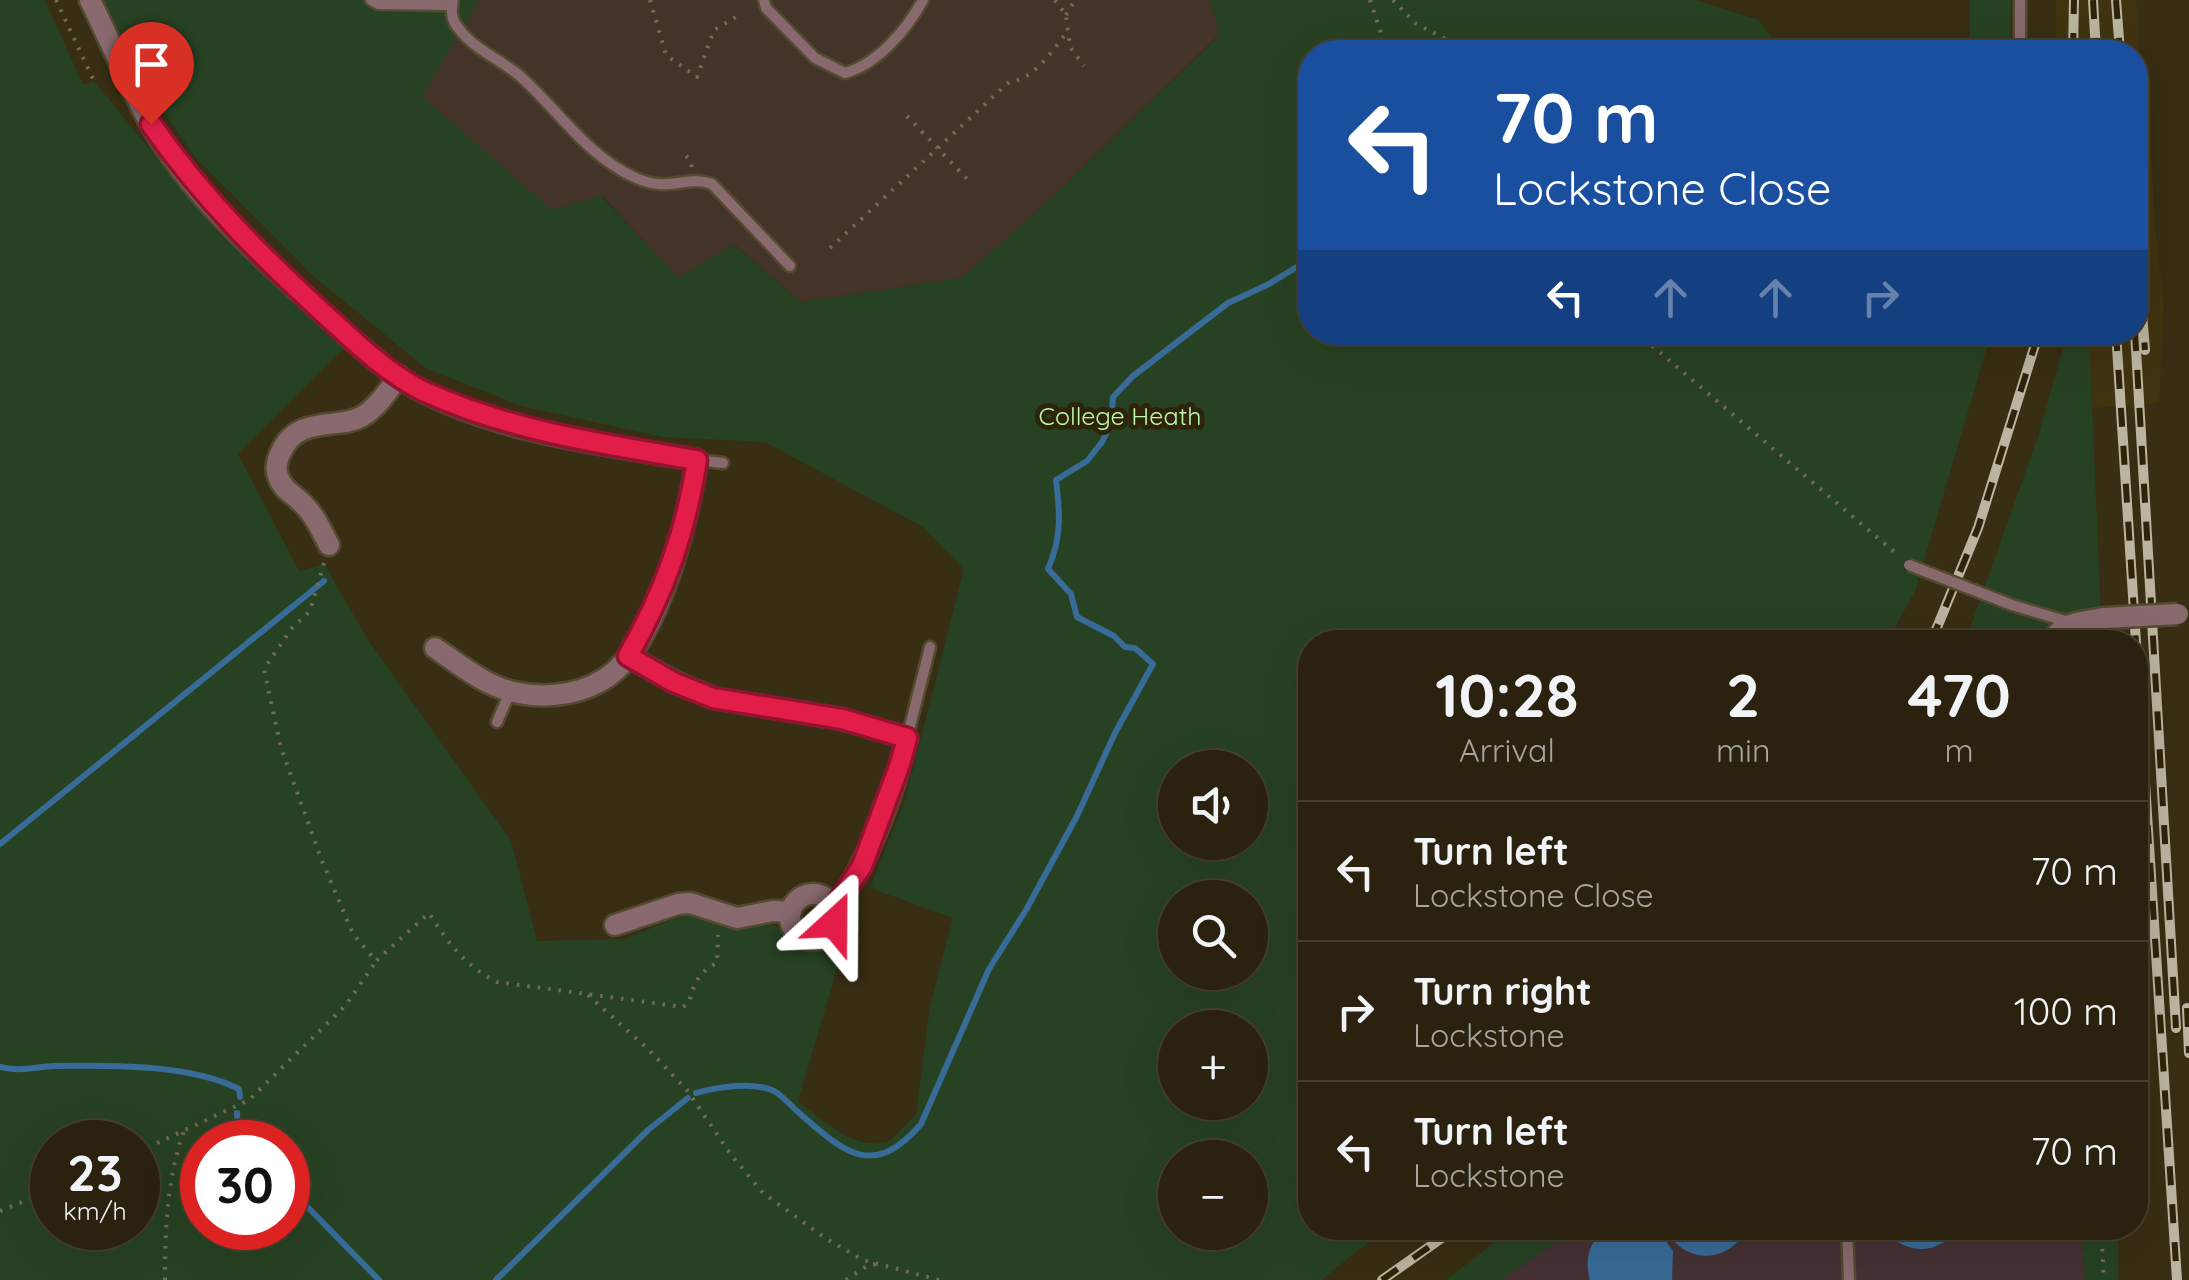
<!DOCTYPE html>
<html lang="en">
<head>
<meta charset="utf-8">
<style>
  :root { --surface:#2a220e; --page:#322a17; --text:#f1f3f6; --muted:#a5a49e; --line:#463f2e }
  body { margin:0; font-family:Quicksand,sans-serif; background:var(--page); color:var(--text); height:100vh; display:flex; flex-direction:column; font-size:38px; white-space:nowrap }
  * { box-sizing:border-box; margin:0 }
  p { font-size:32px; color:var(--muted) }
  .icon { flex:none; width:55px; height:55px; fill:none; stroke:currentColor; stroke-width:2; stroke-linecap:round; stroke-linejoin:round }
  .map { position:relative; flex:1; overflow:hidden }
  .drawer { position:absolute; left:1298px; top:630px; width:850px; height:610px; display:flex; flex-direction:column; background:var(--surface); border-radius:40px; box-shadow:0 10px 40px #0002,0 0 0 2px var(--line) }
  .drawer>* { flex:none }
  .guide { position:absolute; left:1298px; top:40px; width:850px; height:305px; border-radius:40px; box-shadow:0 10px 40px #0002,0 0 0 2px var(--line); background:#1a4fa0; color:#fff; overflow:hidden }
  .controls { position:absolute; left:1158px; top:750px; display:grid; gap:20px }
  .controls a { display:grid; place-items:center; width:110px; height:110px; border-radius:50%; background:var(--surface); box-shadow:0 10px 40px #0002,0 0 0 2px var(--line); font-size:50px }
  .speed { position:absolute; left:30px; top:1120px; display:flex; gap:20px; font-size:50px; font-weight:700; text-align:center }
  .speed>* { display:grid; place-content:center; width:130px; height:130px; border-radius:50%; background:var(--surface); box-shadow:0 10px 40px #0002,0 0 0 2px var(--line); line-height:1 }
  .speed small { font-size:25px; font-weight:400 }
  .speed .limit { border:15px solid #d22; background:#fff; color:#111 }
  .pin { position:absolute; display:grid; place-items:center; width:85px; height:85px; color:#fff; margin:-102px -42px; border-radius:50% 50% 50% 0; rotate:-45deg; box-shadow:0 0 10px #0007 }
  .pin .icon { rotate:45deg }
  .me { position:absolute; width:110px; margin:-55px; rotate:24deg; stroke-linejoin:round; filter:drop-shadow(0 0 8px #0008) }
  .turn { display:flex; align-items:center; gap:35px; height:210px; padding:0 30px; font-size:45px }
  .turn .icon { width:130px; height:130px; stroke-width:2.5 }
  .turn b { display:block; font-size:70px; line-height:85px }
  .lanes { display:flex; align-items:center; height:95px; padding:0 30px; background:#0003; justify-content:center; gap:50px; direction:ltr }
  .lanes .off { opacity:.35 }
  .eta { display:flex; justify-content:space-evenly; align-items:center; height:170px; text-align:center }
  .eta b { font-size:60px; font-weight:700; line-height:70px }
  ul { padding:0; list-style:none }
  li { display:flex; align-items:center; gap:30px; height:140px; padding:0 30px; border-top:2px solid var(--line) }
  li div { flex:1 }
  li b { display:block; font-size:38px }
  li em { font-style:normal }
  .map>svg:first-child { display:block }
  .built { fill:#403410 }
  .industrial { fill:#453134 }
  .education { fill:#433328 }
  .green { fill:#274222; fill-rule:evenodd }
  .water { fill:#386b97 }
  .lines { fill:none; stroke-linecap:round; stroke-linejoin:round }
  .stream { stroke:#386b97; stroke-width:6 }
  .service-casing { stroke:#534a30; stroke-width:15 }
  .minor-casing { stroke:#534a30; stroke-width:25 }
  .path { stroke:#746b54; stroke-width:4; stroke-dasharray:2.5 8; stroke-linecap:butt }
  .service { stroke:#88696e; stroke-width:10 }
  .minor { stroke:#88696e; stroke-width:20 }
  .rail-casing { stroke:#bbb4a0; stroke-width:10 }
  .rail { stroke:#2e2409; stroke-width:6; stroke-dasharray:19; stroke-linecap:butt }
  .service-bridge-casing { stroke:#534a30; stroke-width:15; stroke-linecap:butt }
  .minor-bridge-casing { stroke:#534a30; stroke-width:25; stroke-linecap:butt }
  .service-bridge { stroke:#88696e; stroke-width:10 }
  .minor-bridge { stroke:#88696e; stroke-width:20 }
  .route-casing { stroke:#92132f; stroke-width:25 }
  .route { stroke:#e11d48; stroke-width:18 }
  .labels { text-anchor:middle; dominant-baseline:central; stroke-width:10; stroke-linejoin:round; paint-order:stroke }
  .park-label { font-size:25px; fill:#b9f8ad; stroke:#2e2409 }
</style>
</head>
<body>
<div class="map">
<svg width="2189" height="1280" viewBox="0 0 2189 1280">
  <rect width="100%" height="100%" fill="#382e13"/>
  <polygon class="built" points="2056,0 2136,0 2144,112 2149,112 2155,225 2164,305 2159,403 2092,408 2089,333 2135,332 2135,52 2056,52"/>
  <polygon class="industrial" points="1576,1228 2081,1228 2085,1280 1501,1280"/>
  <polygon class="education" points="479,0 1209,0 1220,34 1045,204 961,278 800,302 734,244 679,278 602,196 552,210 421,96"/>
  <g class="green">
    <path d="M0,0H45L83,85L94,81L218,233L345,347L238,454L299,571L324,564L368,640L511,841L537,941L624,939L686,914L731,929L774,925C800,945 811,951 844,945L798,1101C825,1121 853,1152 890,1141L916,1115L930,1006L953,918L870,888L905,800L964,569L923,527L765,442L663,437L525,407L427,369L312,275L195,157L137,73L100,0H479L422,96L552,210L601,196L679,278L733,244L800,302L961,278L1045,204L1220,35L1209,0H1695L1759,20L1782,52H1310V332L1991,333L1915,591L1887,642H1310V1228H1387L1321,1280H0ZM1175,768H1250V842H1175ZM1175,898H1250V972H1175ZM1175,1028H1250V1102H1175ZM52,1142H138V1228H52ZM202,1142H288V1228H202ZM1175,1158H1250V1232H1175Z"/>
    <polygon points="1970,0 2011,0 2009,52 1970,52"/>
    <polygon points="2067,333 2089,333 2102,642 1965,642 2039,434"/>
    <polygon points="1513,1228 1576,1228 1501,1280 1446,1280"/>
    <polygon points="2081,1228 2118,1228 2118,1280 2085,1280"/>
  </g>
  <g class="water">
    <path d="M1606,1228L1657,1229L1673,1251L1672,1280H1590C1584,1259 1589,1242 1606,1228Z"/>
    <path d="M1665,1228H1747C1729,1265 1683,1265 1665,1228Z"/>
    <path d="M1884,1228H1958C1939,1256 1903,1256 1884,1228Z"/>
  </g>
  <g class="lines">
    <g class="stream">
      <polyline points="0,844 324,581"/>
      <path d="M0,1067C19,1072 35,1067 54,1066C109,1065 190,1064 239,1089L240,1097"/>
      <path d="M696,1093C718,1087 753,1081 774,1091C783,1096 791,1106 798,1112C843,1151 872,1181 921,1124L989,969L1026,910L1077,816L1115,733L1153,664L1135,648L1125,647L1114,636L1077,617L1071,594L1048,569C1062,537 1060,513 1056,480L1087,461L1102,442L1111,424L1113,397L1133,376L1228,303L1267,285L1310,259"/>
      <polyline points="237,1113 238,1130 248,1142"/>
      <polyline points="288,1187 379,1280"/>
      <polyline points="496,1280 648,1130 688,1098"/>
    </g>
    <g class="service-casing">
      <g id="service">
        <polyline points="371,0 378,4 452,5"/>
        <path d="M453,0C451,11 451,20 459,29C474,49 501,60 520,76C559,111 588,157 636,178C669,193 686,175 712,184L790,266"/>
        <path d="M764,0L766,8L815,58L845,73C878,64 907,29 923,0"/>
        <polyline points="2020,0 2020,41 2027,52"/>
        <polyline points="697,460 723,463"/>
        <polyline points="2012,605 2072,623"/>
        <polyline points="497,722 510,692"/>
        <polyline points="907,738 930,647"/>
        <polyline points="1847,1228 1849,1280"/>
      </g>
    </g>
    <g class="minor-casing">
      <g id="minor">
        <path d="M90,0C110,41 128,83 150,123C192,197 261,257 323,313C352,339 383,370 418,389C504,434 603,444 697,460C688,518 661,631 615,671C589,694 548,700 514,692C485,686 459,664 435,648"/>
        <path d="M329,545C322,532 315,515 304,505C295,495 282,490 278,476C275,469 277,461 280,454C297,414 337,430 361,417C376,409 389,390 399,376"/>
        <path d="M2052,642C2061,621 2083,622 2104,618"/>
        <path d="M628,656L673,681L713,698L842,719L907,738C894,791 868,865 834,908"/>
        <circle cx="813" cy="917" r="23"/>
        <polyline points="615,925 678,904 690,903 737,918 773,911 790,912"/>
      </g>
    </g>
    <g class="path">
      <polyline points="56,0 94,81"/>
      <polyline points="650,0 666,55 697,77 714,30 736,17"/>
      <polyline points="1055,0 1066,15 1070,47 1084,66"/>
      <polyline points="1370,0 1387,52"/>
      <polyline points="1393,0 1415,23 1470,52"/>
      <polyline points="1066,15 1075,0"/>
      <polyline points="907,116 968,180"/>
      <polyline points="686,156 691,161 692,169"/>
      <path d="M830,248L1009,82C1036,79 1052,50 1068,31"/>
      <polyline points="1636,332 1899,556"/>
      <path d="M324,563L310,611L292,628L264,669L281,748L322,861L353,934L376,961L429,913C448,943 465,966 497,982L683,1007L689,1003C693,984 699,972 717,963L718,935"/>
      <polyline points="588,995 649,1050 687,1090 731,1155 763,1193 825,1238 863,1260 939,1280"/>
      <polyline points="138,1152 249,1100 345,1006 375,963"/>
      <polyline points="0,1211 52,1190"/>
      <polyline points="2101,1228 2104,1280"/>
      <path d="M165,1280C165,1228 167,1177 185,1128"/>
      <polyline points="846,1280 867,1266 877,1264"/>
    </g>
    <use href="#service" class="service"/>
    <use href="#minor" class="minor"/>
    <g class="rail-casing">
      <g id="rail">
        <polyline points="2093,0 2096,52"/>
        <polyline points="2116,0 2120,52"/>
        <polyline points="2073,52 2074,0"/>
        <polyline points="2135,229 2145,350"/>
        <polyline points="2116,332 2177,1280"/>
        <polyline points="2135,332 2176,1028"/>
        <polyline points="1931,642 1978,528 2039,332"/>
        <polyline points="2187,1008 2189,1053"/>
        <polyline points="1382,1280 1456,1228"/>
      </g>
    </g>
    <use href="#rail" class="rail"/>
    <g class="service-bridge-casing">
      <polyline id="service-bridge" points="1909,565 2012,605"/>
    </g>
    <g class="minor-bridge-casing">
      <polyline id="minor-bridge" points="2104,618 2178,614"/>
    </g>
    <use href="#service-bridge" class="service-bridge"/>
    <use href="#minor-bridge" class="minor-bridge"/>
  </g>
  <g class="lines">
    <g class="route-casing">
      <path id="route" d="M151,124C203,199 265,260 332,321C359,346 390,375 423,391C511,431 602,444 697,460C686,532 664,593 628,656L673,682L713,698L842,719L907,738L900,764L862,866L834,908V923"/>
    </g>
    <use href="#route" class="route"/>
  </g>
  <g class="labels">
    <g class="park-label">
      <text x="1120" y="415">College Heath</text>
    </g>
  </g>
</svg>
<div class="controls">
<a><svg class="icon" aria-label="sound" viewBox="0 0 24 24"><path d="M4 9h4l5-4v14l-5-4H4zM17 9q2 3 0 6"/></svg></a>
<a><svg class="icon" aria-label="search" viewBox="0 0 24 24"><circle cx="10" cy="10" r="6"/><path d="M15 15l6 6"/></svg></a>
<a>+</a>
<a>−</a>
</div>
<div class="speed"><div>23<small>km/h</small></div><div class="limit">30</div></div>
<div class="pin" style="left:151px;top:124px;background:#d93025"><svg class="icon" aria-label="arrive" viewBox="0 0 24 24"><path d="M6 21V4h12l-3 4 3 4H6"/></svg></div>
<svg class="me" style="left:834px;top:923px" viewBox="-20 -20 40 40"><path d="M0-17L14 15 0 8-14 15z" fill="#e11d48" stroke="#fff" stroke-width="4"/></svg>
<div class="guide">
<div class="turn"><svg class="icon" aria-label="left" viewBox="0 0 24 24"><path d="M17 20v-9H6M10 6l-5 5 5 5"/></svg><div><b>70 m</b>Lockstone Close</div></div>
<div class="lanes"><svg class="icon" aria-label="left" viewBox="0 0 24 24"><path d="M17 20v-9H6M10 6l-5 5 5 5"/></svg><svg class="icon off" aria-label="ahead" viewBox="0 0 24 24"><path d="M12 20V5M6 11l6-6 6 6"/></svg><svg class="icon off" aria-label="ahead" viewBox="0 0 24 24"><path d="M12 20V5M6 11l6-6 6 6"/></svg><svg class="icon off" aria-label="right" viewBox="0 0 24 24"><path d="M7 20v-9h11M14 6l5 5-5 5"/></svg></div>
</div>
<section class="drawer">
<div class="eta">
<div><b>10:28</b><p>Arrival</p></div>
<div><b>2</b><p>min</p></div>
<div><b>470</b><p>m</p></div>
</div>
<ul>
<li><svg class="icon" aria-label="left" viewBox="0 0 24 24"><path d="M17 20v-9H6M10 6l-5 5 5 5"/></svg><div><b>Turn left</b><p>Lockstone Close</p></div><em>70 m</em></li>
<li><svg class="icon" aria-label="right" viewBox="0 0 24 24"><path d="M7 20v-9h11M14 6l5 5-5 5"/></svg><div><b>Turn right</b><p>Lockstone</p></div><em>100 m</em></li>
<li><svg class="icon" aria-label="left" viewBox="0 0 24 24"><path d="M17 20v-9H6M10 6l-5 5 5 5"/></svg><div><b>Turn left</b><p>Lockstone</p></div><em>70 m</em></li>
</ul>
</section>
</div>
</body>
</html>
